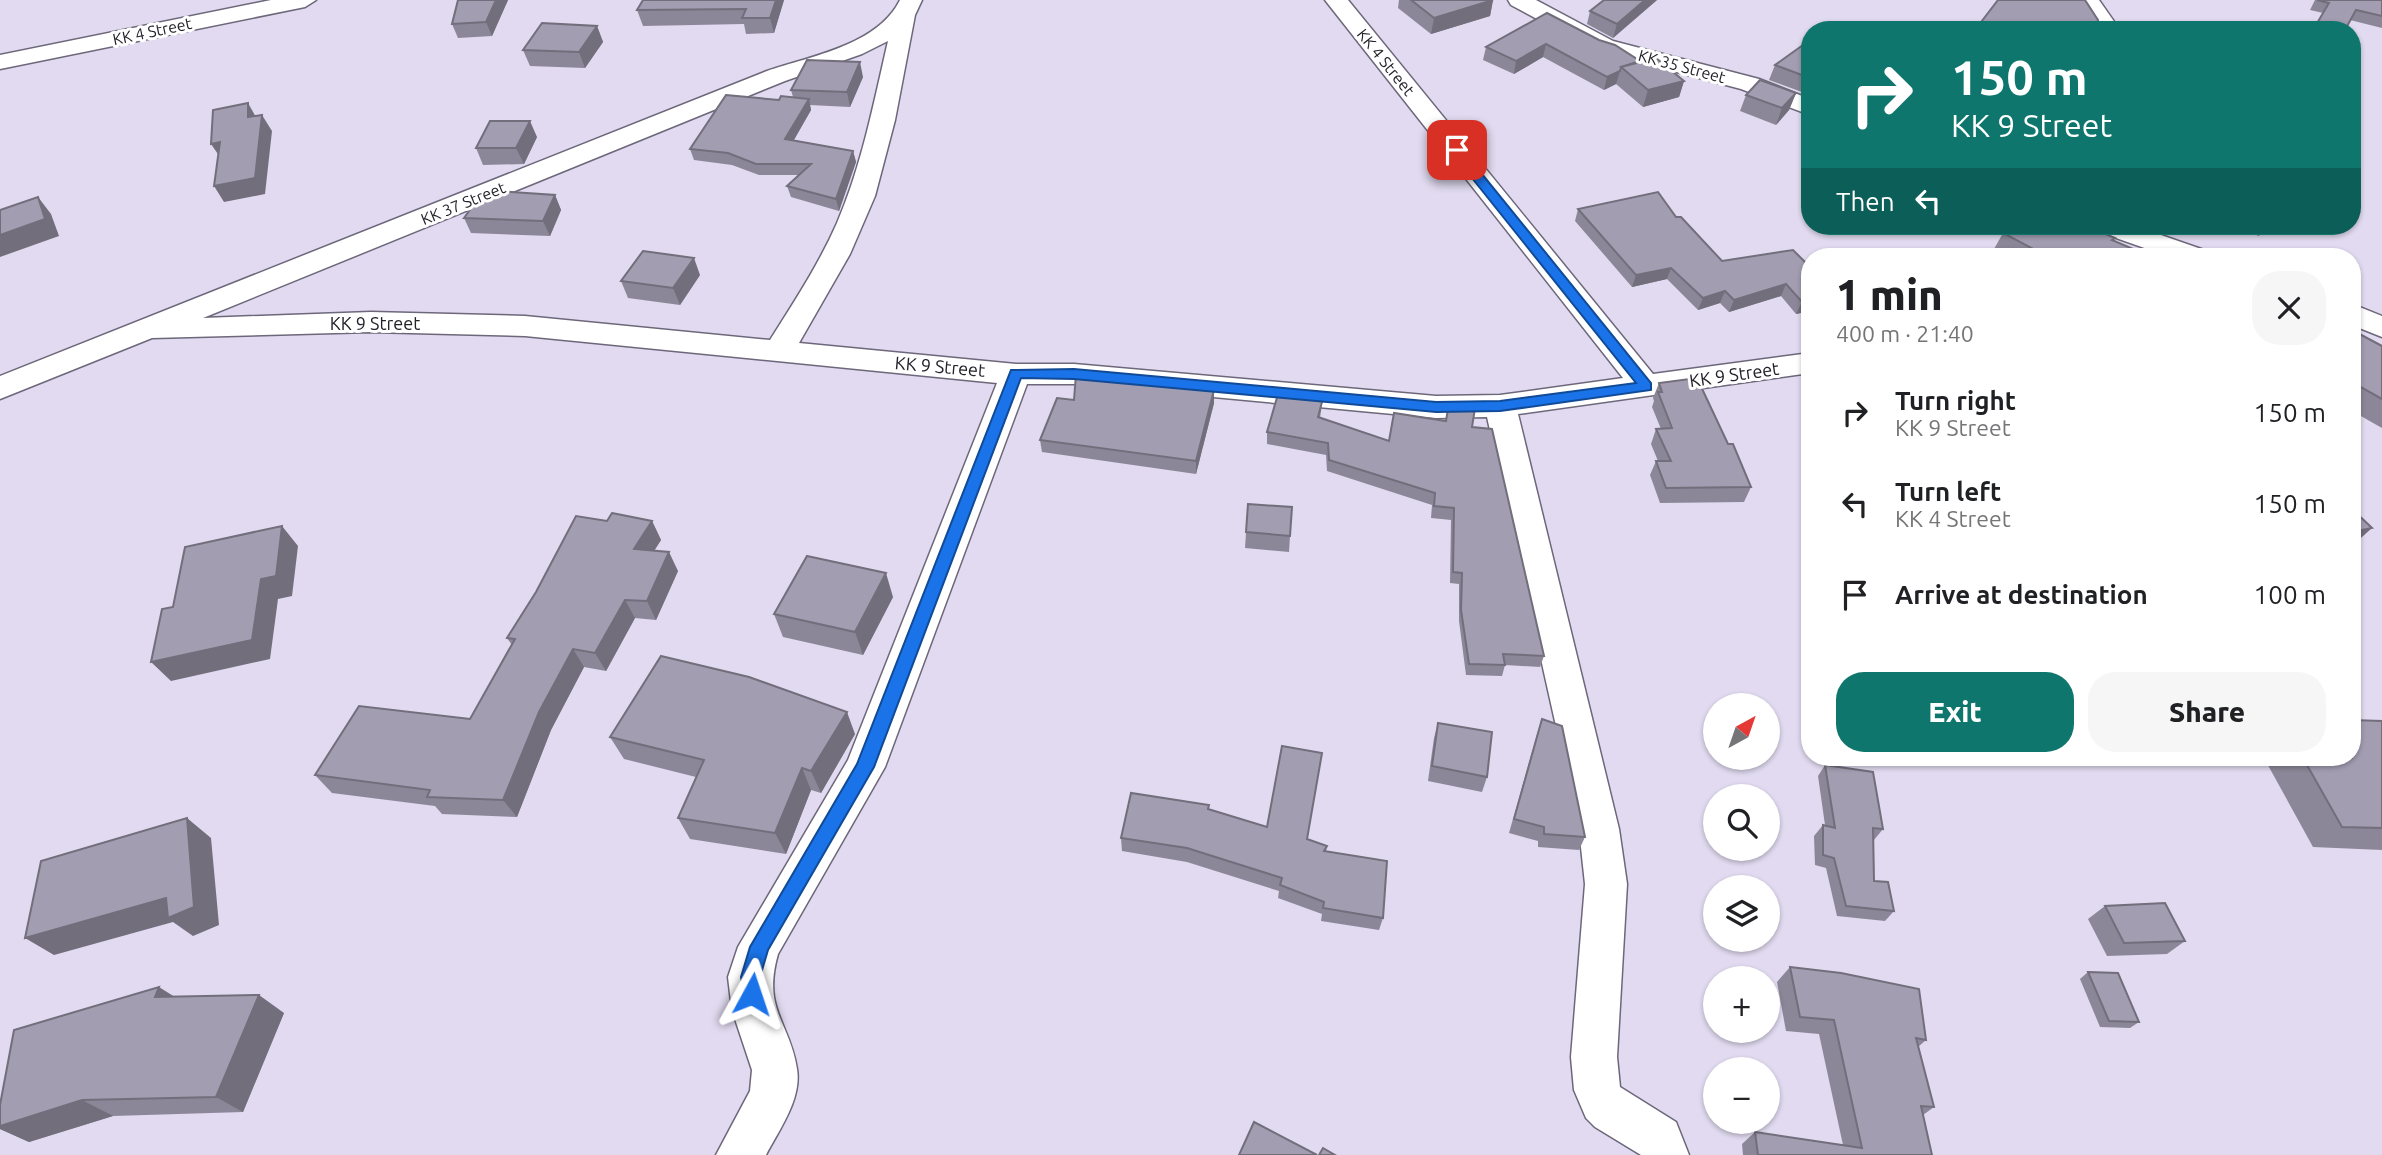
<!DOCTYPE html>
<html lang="en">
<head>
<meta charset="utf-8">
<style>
  :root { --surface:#fff; --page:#f6f6f6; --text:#202124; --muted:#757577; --accent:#0f766e }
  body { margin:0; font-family:Ubuntu,sans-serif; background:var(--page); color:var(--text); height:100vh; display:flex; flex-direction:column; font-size:26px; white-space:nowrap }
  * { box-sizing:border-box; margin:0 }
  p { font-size:23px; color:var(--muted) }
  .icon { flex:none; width:38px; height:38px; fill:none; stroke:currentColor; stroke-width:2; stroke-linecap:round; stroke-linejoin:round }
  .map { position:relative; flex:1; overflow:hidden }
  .drawer { position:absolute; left:1801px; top:248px; width:560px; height:518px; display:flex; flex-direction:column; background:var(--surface); border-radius:28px; box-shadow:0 2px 5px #0004 }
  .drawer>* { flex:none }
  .top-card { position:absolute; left:1801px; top:21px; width:560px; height:214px; border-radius:28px; box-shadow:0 2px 5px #0004; background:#0f766e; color:#fff; overflow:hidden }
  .needle { width:46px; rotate:40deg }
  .controls { position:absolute; left:1703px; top:693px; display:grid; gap:14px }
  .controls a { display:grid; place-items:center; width:77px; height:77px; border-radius:50%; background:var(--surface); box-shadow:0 2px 5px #0004; font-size:35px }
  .pin { position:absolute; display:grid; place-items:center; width:60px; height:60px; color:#fff; margin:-30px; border-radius:14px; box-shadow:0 4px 10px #0006 }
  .me { position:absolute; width:77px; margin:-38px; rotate:5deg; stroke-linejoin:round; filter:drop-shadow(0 0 5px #0008) }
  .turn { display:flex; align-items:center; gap:24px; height:147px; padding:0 35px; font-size:32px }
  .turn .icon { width:91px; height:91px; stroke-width:2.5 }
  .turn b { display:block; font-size:49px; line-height:60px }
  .then { display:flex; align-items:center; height:66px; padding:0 35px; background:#0003; gap:14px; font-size:26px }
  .round { display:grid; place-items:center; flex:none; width:74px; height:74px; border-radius:28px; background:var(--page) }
  .overview { display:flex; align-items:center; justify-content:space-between; height:119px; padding:0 35px }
  h1 { font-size:42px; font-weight:800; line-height:52px }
  .action { display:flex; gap:14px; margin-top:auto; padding:14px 35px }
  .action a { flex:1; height:80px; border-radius:28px; background:var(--accent); color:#fff; font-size:28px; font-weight:800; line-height:80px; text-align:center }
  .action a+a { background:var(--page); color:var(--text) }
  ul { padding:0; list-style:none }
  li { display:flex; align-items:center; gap:21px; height:91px; padding:0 35px }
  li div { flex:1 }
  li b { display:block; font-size:26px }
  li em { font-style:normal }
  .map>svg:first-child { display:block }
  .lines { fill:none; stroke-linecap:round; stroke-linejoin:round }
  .minor-casing { stroke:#6d677a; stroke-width:3 }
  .minor { fill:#fff; fill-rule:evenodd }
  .wall { fill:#8c8798 }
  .shaded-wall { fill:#726e7c }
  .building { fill:#a39db1; stroke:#726e7c; stroke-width:2 }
  .route { fill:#1a73e8; stroke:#114b97; stroke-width:2 }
  .labels { text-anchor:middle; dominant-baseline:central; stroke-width:6; stroke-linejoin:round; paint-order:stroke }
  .far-street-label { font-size:16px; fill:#232129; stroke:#fff }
  .street-label { font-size:18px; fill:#232129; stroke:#fff }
</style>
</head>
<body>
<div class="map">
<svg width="2382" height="1155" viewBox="0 0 2382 1155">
  <rect width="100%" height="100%" fill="#e1daf0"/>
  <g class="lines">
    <g class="minor-casing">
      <g id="minor">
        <polygon points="271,0 316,0 305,7 0,69 0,55"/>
        <path d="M900,0H922L915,15L895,120L875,196L850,254L799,343L1016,364H1074L1436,396L1500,395L1623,378L1325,0H1348L1653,374L1810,353V373L1518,414L1619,829L1627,884L1617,1057L1620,1087L1676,1122L1689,1155H1641L1595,1127L1586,1118L1574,1090L1571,1057L1585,884L1579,829L1487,417L1436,418L1074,384H1027L885,767L778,954C762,1010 790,1022 797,1069C802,1099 779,1130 766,1155H716L750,1091L752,1070L732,1010L728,977L738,947L848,760L997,383L525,336L371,332L152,338L0,399V376L767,71C811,56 878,45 900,0ZM888,41C874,102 862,165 837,223C819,264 794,302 770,340L525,316L371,312L203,318L785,81L862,54Z"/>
        <polygon points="1508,0 1536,0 1613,41 1759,79 1810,99 1810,115 1741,89 1597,51 1511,5"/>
        <polygon points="2077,0 2099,0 2120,30 2096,30"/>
        <polygon points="2095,226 2135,226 2207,251 2211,257 2170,257 2099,232"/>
        <polygon points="2352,304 2382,316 2382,337 2352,325"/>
      </g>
    </g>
    <use href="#minor" class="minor"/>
  </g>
  <g class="wall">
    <polygon points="458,0 508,0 492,36 458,38 452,24"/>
    <polygon points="643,0 784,0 774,33 746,34 744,24 643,26 637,10"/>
    <polygon points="1399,0 1493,0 1490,16 1431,34 1398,8"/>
    <polygon points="1657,0 1613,38 1587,24 1590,11"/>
    <polygon points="2315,0 2382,0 2382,28 2350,20 2345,30 2313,30 2323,13 2310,10"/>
    <polygon points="597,26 603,42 585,68 530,66 523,50"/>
    <polygon points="1599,40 1640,61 1640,62 1684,81 1679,97 1643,107 1616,84 1604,90 1543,57 1514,74 1483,60 1486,47"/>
    <polygon points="1810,40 1810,95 1769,80 1775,65"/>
    <polygon points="863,77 850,107 810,105 811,110 794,140 853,151 856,162 839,211 791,197 787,186 798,175 759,175 732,165 694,160 690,149 779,100 793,97 791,90"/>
    <polygon points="1796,93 1789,110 1776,125 1740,111 1746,95"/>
    <polygon points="537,137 524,164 483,165 476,148"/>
    <polygon points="555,195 561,210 550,236 471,233 464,218"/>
    <polygon points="1578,209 1676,217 1722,261 1793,250 1810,311 1796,314 1781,296 1729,312 1720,303 1698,310 1667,279 1632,287 1575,221"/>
    <polygon points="2230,226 2267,226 2259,236"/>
    <polygon points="2003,233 2113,240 2152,257 2010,257 1994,249"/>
    <polygon points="700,275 680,305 628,298 621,281"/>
    <polygon points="2352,330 2382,346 2382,428 2352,411"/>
    <polygon points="1659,383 1728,444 1751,487 1744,502 1660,503 1650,475 1656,461 1658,461 1651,444 1656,429 1661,429 1652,407 1654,401 1653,398"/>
    <polygon points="1214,390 1214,403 1196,474 1042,452 1040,440"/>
    <polygon points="1323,398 1320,418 1389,441 1445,421 1448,409 1472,427 1544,656 1540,667 1505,665 1502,676 1466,675 1459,621 1459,584 1450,583 1451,520 1431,518 1432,505 1327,471 1326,455 1267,444 1267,432"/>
    <polygon points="1248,504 1290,536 1289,552 1245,548"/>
    <polygon points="607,521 652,521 661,540 654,551 678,571 656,620 635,618 606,671 584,667 551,730 517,817 442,814 435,806 332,793 315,775 470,719 512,645 507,638"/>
    <polygon points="893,597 863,655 783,637 774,614"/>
    <polygon points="1542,719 1585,837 1579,850 1538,847 1538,841 1509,833 1537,734"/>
    <polygon points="2382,721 2382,850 2313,847 2264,758 2352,758"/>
    <polygon points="1438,723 1487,777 1482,792 1428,781 1434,738"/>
    <polygon points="855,734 821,793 811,790 786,854 690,839 678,818 696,777 624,759 610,737"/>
    <polygon points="1825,765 1883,829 1874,840 1874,881 1894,911 1885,921 1837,916 1826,868 1815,865 1814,836 1823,825 1825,825 1818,776"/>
    <polygon points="1209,809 1327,846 1326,851 1383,918 1379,930 1321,921 1322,914 1278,898 1279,891 1187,862 1122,851 1121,838"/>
    <polygon points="2105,906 2185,941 2167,954 2107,956 2088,919"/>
    <polygon points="1790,967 1926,1040 1918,1047 1934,1107 1923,1115 1932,1155 1743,1155 1742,1144 1755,1132 1843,1145 1819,1034 1786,1031 1777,982"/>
    <polygon points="2088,972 2139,1022 2130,1028 2100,1027 2080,979"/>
    <polygon points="175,997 284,1013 243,1112 113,1116 29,1142 0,1129 0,1105"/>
  </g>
  <g class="shaded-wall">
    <polygon points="496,0 508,0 492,36 486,22"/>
    <polygon points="776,0 784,0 774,33 770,18"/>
    <polygon points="1493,0 1490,16 1431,34 1434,18"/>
    <polygon points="1645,0 1657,0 1613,38 1617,24"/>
    <polygon points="597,26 603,42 585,68 579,52"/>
    <polygon points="1546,44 1543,57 1514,74 1516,61"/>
    <polygon points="860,62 863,77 850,107 847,92"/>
    <polygon points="1620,71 1616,84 1604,90 1607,77"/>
    <polygon points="1684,81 1679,97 1643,107 1648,90"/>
    <polygon points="1796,93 1789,110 1776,125 1782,108"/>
    <polygon points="809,99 811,110 788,150 785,139"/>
    <polygon points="248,103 257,119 248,117"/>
    <polygon points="262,115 272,131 265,194 224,202 214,186"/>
    <polygon points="530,121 537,137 524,164 516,148"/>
    <polygon points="220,142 222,160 211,144"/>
    <polygon points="853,151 856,162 839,211 836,199"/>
    <polygon points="555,195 561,210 550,236 543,221"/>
    <polygon points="38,197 51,214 59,236 0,257 0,235"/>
    <polygon points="694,258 700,275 680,305 673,288"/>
    <polygon points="1671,268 1667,279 1632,287 1636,275"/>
    <polygon points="1786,284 1781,296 1729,312 1734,300"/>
    <polygon points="1725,291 1720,303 1698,310 1703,298"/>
    <polygon points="1810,300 1810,311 1796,314 1802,302"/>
    <polygon points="1214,390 1214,403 1196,474 1196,461"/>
    <polygon points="652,521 661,540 643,568 634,549"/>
    <polygon points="282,526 298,546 292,596 278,599 270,659 171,681 151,662 261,579"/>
    <polygon points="2372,528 2352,546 2352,532"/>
    <polygon points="669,552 678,571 656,620 647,601"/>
    <polygon points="886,573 893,597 863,655 855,632"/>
    <polygon points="625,600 635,618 606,671 595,653"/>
    <polygon points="573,649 584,667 551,730 517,817 503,800 539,712"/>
    <polygon points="847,712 855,734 821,793 811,771"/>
    <polygon points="802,768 811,790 786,854 775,833"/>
    <polygon points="187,818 211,838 219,925 193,936 173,922 54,955 25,938"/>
    <polygon points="159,987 186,1004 155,997"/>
    <polygon points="259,995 284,1013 243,1112 216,1097"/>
    <polygon points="82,1100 113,1116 29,1142 0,1129 0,1126"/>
  </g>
  <g class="building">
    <polygon points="458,0 496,0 486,22 452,24"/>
    <polygon points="643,0 776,0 770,18 742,18 746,9 637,10"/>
    <polygon points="1411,0 1493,0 1434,18"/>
    <polygon points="1604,0 1645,0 1617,24 1590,11"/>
    <polygon points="1998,0 2085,0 2098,20 2097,30 1975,30"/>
    <polygon points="2317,0 2382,0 2382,16 2356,10 2345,30 2313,30 2329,3"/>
    <polygon points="1547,13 1599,40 1615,45 1640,61 1621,67 1620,71 1607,77 1546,44 1516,61 1486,47"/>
    <polygon points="542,23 597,26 579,52 523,50"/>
    <polygon points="1810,40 1810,78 1775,65"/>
    <polygon points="1656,58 1684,81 1648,90 1621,67"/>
    <polygon points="807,60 860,62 847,92 791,90"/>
    <polygon points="1760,80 1796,93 1782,108 1746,95"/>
    <polygon points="726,95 779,100 781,96 809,99 785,139 853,151 836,199 787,186 811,164 756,164 728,153 690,149"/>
    <polygon points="248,103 248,117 262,115 255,178 214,186 220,142 211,144 213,110"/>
    <polygon points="490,121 530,121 516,148 476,148"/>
    <polygon points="484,190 555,195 543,221 464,218"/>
    <polygon points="1658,192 1676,217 1681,217 1722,261 1793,250 1810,267 1810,300 1802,302 1786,284 1734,300 1725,291 1703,298 1671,268 1636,275 1578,209"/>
    <polygon points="38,197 45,219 0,235 0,210"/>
    <polygon points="2013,226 2087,226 2115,238 2112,240 2152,257 2016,257 2037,251 2003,233"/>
    <polygon points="643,251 694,258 673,288 621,281"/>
    <polygon points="2352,289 2359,292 2352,301"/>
    <polygon points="2352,330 2382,346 2382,399 2352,382"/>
    <polygon points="1076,374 1214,390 1196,461 1040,440 1057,398 1074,400"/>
    <polygon points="1697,378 1728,444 1733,444 1751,487 1666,488 1656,461 1671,461 1656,429 1672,428 1658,392 1662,392 1659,383"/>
    <polygon points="1278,394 1323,398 1318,417 1389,441 1394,413 1446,421 1448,409 1475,408 1472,427 1492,429 1544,656 1503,654 1505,665 1469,664 1461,610 1462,573 1453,572 1454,508 1434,506 1435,493 1329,460 1328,443 1267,432"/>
    <polygon points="1248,504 1292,507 1290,536 1246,532"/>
    <polygon points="2352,509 2372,528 2352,532"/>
    <polygon points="612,513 652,521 634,549 669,552 647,601 625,600 595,653 573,649 539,712 503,800 427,797 430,790 315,775 359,706 470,719 515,639 507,638 536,592 576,516 607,521"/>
    <polygon points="282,526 276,576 261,579 252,640 151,662 162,609 173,607 185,547"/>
    <polygon points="807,556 886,573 855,632 774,614"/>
    <polygon points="661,656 749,677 847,712 811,771 802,768 775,833 678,818 704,760 610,737"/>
    <polygon points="1542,719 1562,726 1585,837 1544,834 1544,827 1514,819"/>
    <polygon points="2352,720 2382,721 2382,828 2342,827 2303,758 2352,758"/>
    <polygon points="1438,723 1492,732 1487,777 1432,766"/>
    <polygon points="1282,746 1322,753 1307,839 1327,846 1324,851 1387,861 1383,918 1323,908 1324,902 1280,885 1282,878 1187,848 1121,838 1131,793 1209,805 1208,809 1267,827"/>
    <polygon points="1825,765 1873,772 1883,829 1873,828 1874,881 1888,882 1894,911 1846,906 1834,858 1823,855 1823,825 1835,828"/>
    <polygon points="187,818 194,907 168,918 166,898 25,938 41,861"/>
    <polygon points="2165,903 2185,941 2124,943 2105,906"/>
    <polygon points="1790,967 1841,973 1919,989 1926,1040 1916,1038 1934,1107 1921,1106 1932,1155 1758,1155 1755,1132 1862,1148 1834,1020 1800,1017"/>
    <polygon points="2088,972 2118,973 2139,1022 2109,1021"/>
    <polygon points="159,987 155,997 259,995 216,1097 82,1100 0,1126 0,1105 14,1030"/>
    <polygon points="1254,1122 1317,1155 1239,1155"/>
    <polygon points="1323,1148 1335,1155 1319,1155"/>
  </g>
  <polygon class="route" points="1452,148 1461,148 1651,383 1651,390 1500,411 1436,412 1074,379 1021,378 874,767 768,950 760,977 762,994 759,1001 752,1003 745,1001 741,977 750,947 857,764 1011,370 1074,369 1436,402 1500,401 1636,383 1452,153"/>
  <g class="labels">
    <g class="far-street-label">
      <text transform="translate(152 31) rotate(-12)">KK 4 Street</text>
      <text transform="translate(1386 62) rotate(51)">KK 4 Street</text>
      <text transform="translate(1682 66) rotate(15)">KK 35 Street</text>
      <text transform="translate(463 203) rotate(-22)">KK 37 Street</text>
    </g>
    <g class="street-label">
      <text x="375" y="323">KK 9 Street</text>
      <text transform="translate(940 366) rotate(5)">KK 9 Street</text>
      <text transform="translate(1734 374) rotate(-8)">KK 9 Street</text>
    </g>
  </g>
</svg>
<div class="controls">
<a><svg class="needle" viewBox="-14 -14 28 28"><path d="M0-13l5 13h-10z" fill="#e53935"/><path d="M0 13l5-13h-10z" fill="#757577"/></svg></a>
<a><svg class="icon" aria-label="search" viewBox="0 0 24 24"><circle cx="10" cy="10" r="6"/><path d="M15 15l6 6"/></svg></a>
<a><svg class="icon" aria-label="layers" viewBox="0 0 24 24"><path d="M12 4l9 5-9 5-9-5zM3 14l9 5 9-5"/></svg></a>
<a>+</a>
<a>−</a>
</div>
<div class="pin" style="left:1457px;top:150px;background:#d93025"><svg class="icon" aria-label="arrive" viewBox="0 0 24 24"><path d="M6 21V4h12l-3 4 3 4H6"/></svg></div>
<svg class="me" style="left:752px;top:994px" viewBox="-20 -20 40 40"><path d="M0-17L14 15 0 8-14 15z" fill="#1a73e8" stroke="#fff" stroke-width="4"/></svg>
<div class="top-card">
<div class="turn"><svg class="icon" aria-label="right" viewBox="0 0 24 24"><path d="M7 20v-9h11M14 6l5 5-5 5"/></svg><div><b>150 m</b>KK 9 Street</div></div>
<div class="then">Then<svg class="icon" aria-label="left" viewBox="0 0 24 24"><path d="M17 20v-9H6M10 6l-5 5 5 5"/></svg></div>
</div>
<section class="drawer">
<div class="overview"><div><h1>1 min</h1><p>400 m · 21:40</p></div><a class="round"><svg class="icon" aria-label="close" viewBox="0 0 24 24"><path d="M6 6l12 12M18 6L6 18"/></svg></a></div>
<ul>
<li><svg class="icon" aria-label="right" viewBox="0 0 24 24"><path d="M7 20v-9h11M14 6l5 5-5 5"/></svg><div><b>Turn right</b><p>KK 9 Street</p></div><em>150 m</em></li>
<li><svg class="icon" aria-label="left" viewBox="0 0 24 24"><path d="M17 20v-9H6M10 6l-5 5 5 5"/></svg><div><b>Turn left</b><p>KK 4 Street</p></div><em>150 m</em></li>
<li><svg class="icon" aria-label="arrive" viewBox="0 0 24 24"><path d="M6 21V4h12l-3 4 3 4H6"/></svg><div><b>Arrive at destination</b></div><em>100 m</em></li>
</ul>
<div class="action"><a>Exit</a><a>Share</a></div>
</section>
</div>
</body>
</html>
